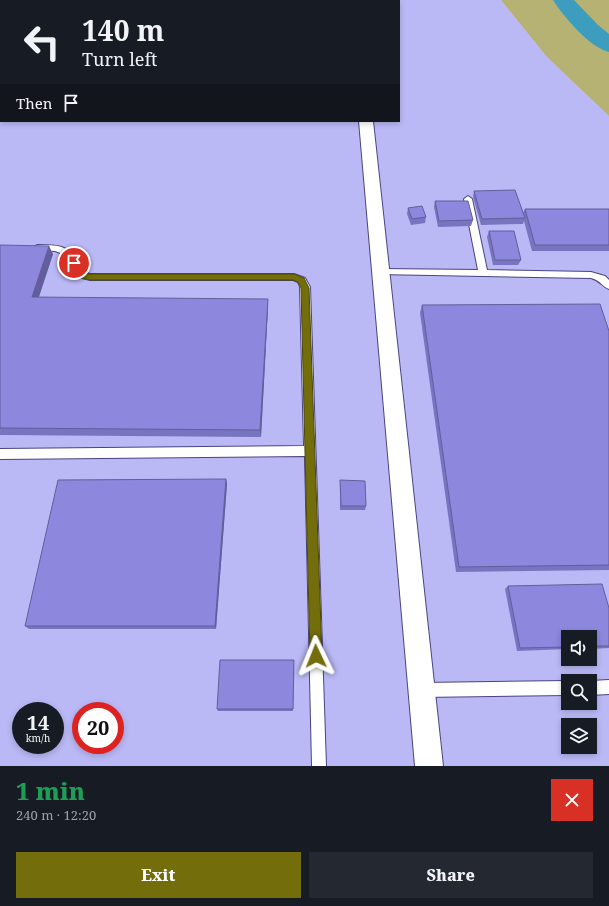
<!DOCTYPE html>
<html lang="en">
<head>
<meta charset="utf-8">
<style>
  :root { --surface:#171b24; --page:#242831; --text:#f1f3f6; --muted:#9ea1a6; --accent:#746d0b }
  body { margin:0; font-family:"Noto Serif",serif; background:var(--page); color:var(--text); height:100vh; display:flex; flex-direction:column; font-size:15px; white-space:nowrap }
  * { box-sizing:border-box; margin:0 }
  p { font-size:13px; color:var(--muted) }
  .icon { flex:none; width:22px; height:22px; fill:none; stroke:currentColor; stroke-width:2; stroke-linecap:round; stroke-linejoin:round }
  .map { position:relative; height:766px; overflow:hidden }
  .drawer { display:flex; flex-direction:column; background:var(--surface); flex:1 }
  .drawer>* { flex:none }
  .guide { position:absolute; left:0px; top:0px; width:400px; height:122px; box-shadow:0 2px 6px #0003; background:#171b24; color:var(--text); overflow:hidden }
  .tools { position:absolute; left:561px; top:630px; display:grid; gap:8px }
  .tools a { display:grid; place-items:center; width:36px; height:36px; border-radius:0px; background:var(--surface); box-shadow:0 2px 6px #0003; font-size:20px }
  .speed { position:absolute; left:12px; top:702px; display:flex; gap:8px; font-size:20px; font-weight:700; text-align:center }
  .speed>* { display:grid; place-content:center; width:52px; height:52px; border-radius:50%; background:var(--surface); box-shadow:0 2px 6px #0003; line-height:1 }
  .speed small { font-size:10px; font-weight:400 }
  .speed .limit { border:6px solid #d22; background:#fff; color:#111 }
  .pin { position:absolute; display:grid; place-items:center; width:34px; height:34px; color:#fff; margin:-17px; border:2px solid #fff; border-radius:50%; box-shadow:0 1px 4px #0007 }
  .me { position:absolute; width:44px; margin:-22px; rotate:358deg; stroke-linejoin:round; filter:drop-shadow(0 0 3px #0008) }
  .turn { display:flex; align-items:center; gap:14px; height:84px; padding:0 16px; font-size:18px }
  .turn .icon { width:52px; height:52px; stroke-width:2.5 }
  .turn b { display:block; font-size:28px; line-height:34px }
  .then { display:flex; align-items:center; height:38px; padding:0 16px; background:#0003; gap:8px; font-size:15px }
  .round { display:grid; place-items:center; flex:none; width:42px; height:42px; border-radius:0px; background:var(--page) }
  .headline { display:flex; align-items:center; justify-content:space-between; height:68px; padding:0 16px }
  h1 { font-size:24px; font-weight:800; line-height:30px; color:#1e9e55 }
  .action { display:flex; gap:8px; margin-top:auto; padding:8px 16px }
  .action a { flex:1; height:46px; border-radius:0px; background:var(--accent); color:#fff; font-size:16px; font-weight:800; line-height:46px; text-align:center }
  .action a+a { background:var(--page); color:var(--text) }
  .map>svg:first-child { display:block }
  .built { fill:#bab9f6; fill-rule:evenodd }
  .green { fill:#b6b274 }
  .lines { fill:none; stroke-linecap:round; stroke-linejoin:round }
  .river { fill:#3d9dbf; fill-rule:evenodd }
  .lane-casing { stroke:#49447f; stroke-width:2 }
  .street-casing { stroke:#49447f; stroke-width:2 }
  .lane { fill:#fff; fill-rule:evenodd }
  .street { fill:#fff; fill-rule:evenodd }
  .wall { fill:#7974bf }
  .shaded-wall { fill:#635e9b }
  .building { fill:#8d87de; stroke:#635e9b }
  .route { fill:#746d0b; stroke:#4b4707 }
</style>
</head>
<body>
<div class="map">
<svg width="609" height="766" viewBox="0 0 609 766">
  <rect width="100%" height="100%" fill="#c6c5fd"/>
  <path class="built" d="M0,0H501L547,57L609,116V766H0ZM1,1H399V121H1ZM568,637H590V659H568ZM568,681H590V703H568ZM21,711H55V745H21ZM81,711H115V745H81ZM568,725H590V747H568Z"/>
  <polygon class="green" points="501,0 609,0 609,116 547,57"/>
  <g class="lines">
    <path class="river" d="M553,0H574L598,25L609,34V52C589,47 564,17 553,0Z"/>
    <g class="lane-casing">
      <g id="lane">
        <rect x="0" y="41" width="1" height="4"/>
        <path d="M468,196L472,199L487,270L591,272L605,276L609,280V289C602,287 602,281 591,278L378,274L377,272L378,270L381,269L478,270L464,199Z"/>
        <path d="M37,245C69,245 67,247 84,272L90,274H294L305,278L310,287L326,766H312L305,456L0,459V449L304,446L300,287L298,282L293,280H90L78,277L63,254L55,251L34,250L33,248Z"/>
        <polygon points="609,680 609,694 590,695 590,681"/>
        <polygon points="568,681 568,695 422,697 417,695 415,690 417,685 422,683"/>
      </g>
    </g>
    <g class="street-casing">
      <g id="street">
        <polygon points="318,0 331,0 332,1 319,1"/>
        <polygon points="359,121 373,121 443,766 415,766"/>
      </g>
    </g>
    <use href="#lane" class="lane"/>
    <use href="#street" class="street"/>
  </g>
  <g class="wall">
    <polygon points="474,191 523,213 525,209 609,209 609,251 532,251 524,221 523,224 481,225 473,197"/>
    <polygon points="435,201 473,220 471,226 438,227 434,207"/>
    <polygon points="408,208 426,217 425,223 411,225 407,214"/>
    <polygon points="489,231 521,260 518,265 493,265 487,237"/>
    <polygon points="0,245 53,254 39,297 268,307 261,437 0,435"/>
    <polygon points="422,305 609,331 609,570 456,572 420,313"/>
    <polygon points="226,479 227,484 216,629 29,629 25,626"/>
    <polygon points="340,480 366,506 365,510 340,510"/>
    <polygon points="508,586 609,608 609,648 590,649 590,637 568,637 568,649 517,651 505,589"/>
    <polygon points="294,660 293,711 218,711 217,709"/>
  </g>
  <g class="shaded-wall">
    <polygon points="17,0 27,0 26,1 16,1"/>
    <polygon points="1,11 1,19 0,19 0,12"/>
    <polygon points="49,246 53,254 36,305 32,297"/>
    <polygon points="268,299 268,307 261,437 260,430"/>
    <polygon points="226,479 227,484 216,629 215,626"/>
  </g>
  <g class="building">
    <polygon points="0,0 17,0 16,1 1,1 1,11 0,12"/>
    <polygon points="515,190 525,218 482,219 474,191"/>
    <polygon points="435,201 468,201 473,220 439,221"/>
    <polygon points="422,206 426,217 412,219 408,208"/>
    <polygon points="525,209 609,209 609,245 535,245"/>
    <polygon points="489,231 514,231 521,260 495,260"/>
    <polygon points="0,245 49,246 32,297 268,299 260,430 0,428"/>
    <polygon points="600,304 609,331 609,565 459,567 422,305"/>
    <polygon points="226,479 215,626 25,626 58,480"/>
    <polygon points="340,480 365,481 366,506 341,506"/>
    <polygon points="602,584 609,608 609,646 590,646 590,637 568,637 568,647 520,648 508,586"/>
    <polygon points="220,660 294,660 293,709 217,709"/>
  </g>
  <polygon class="route" points="71,261 77,261 84,273 90,274 294,274 304,278 309,288 322,656 320,660 316,662 312,660 310,656 301,288 298,282 293,280 90,280 78,277 70,263"/>
</svg>
<div class="tools">
<a><svg class="icon" aria-label="sound" viewBox="0 0 24 24"><path d="M4 9h4l5-4v14l-5-4H4zM17 9q2 3 0 6"/></svg></a>
<a><svg class="icon" aria-label="search" viewBox="0 0 24 24"><circle cx="10" cy="10" r="6"/><path d="M15 15l6 6"/></svg></a>
<a><svg class="icon" aria-label="layers" viewBox="0 0 24 24"><path d="M12 4l9 5-9 5-9-5zM3 14l9 5 9-5"/></svg></a>
</div>
<div class="speed"><div>14<small>km/h</small></div><div class="limit">20</div></div>
<div class="pin" style="left:74px;top:263px;background:#d93025"><svg class="icon" aria-label="arrive" viewBox="0 0 24 24"><path d="M6 21V4h12l-3 4 3 4H6"/></svg></div>
<svg class="me" style="left:316px;top:656px" viewBox="-20 -20 40 40"><path d="M0-17L14 15 0 8-14 15z" fill="#746d0b" stroke="#fff" stroke-width="4"/></svg>
<div class="guide">
<div class="turn"><svg class="icon" aria-label="left" viewBox="0 0 24 24"><path d="M17 20v-9H6M10 6l-5 5 5 5"/></svg><div><b>140 m</b>Turn left</div></div>
<div class="then">Then<svg class="icon" aria-label="arrive" viewBox="0 0 24 24"><path d="M6 21V4h12l-3 4 3 4H6"/></svg></div>
</div>
</div>
<section class="drawer">
<div class="headline"><div><h1>1 min</h1><p>240 m · 12:20</p></div><a class="round" style="background:#d93025;color:#fff"><svg class="icon" aria-label="close" viewBox="0 0 24 24"><path d="M6 6l12 12M18 6L6 18"/></svg></a></div>
<div class="action"><a>Exit</a><a>Share</a></div>
</section>
</body>
</html>
